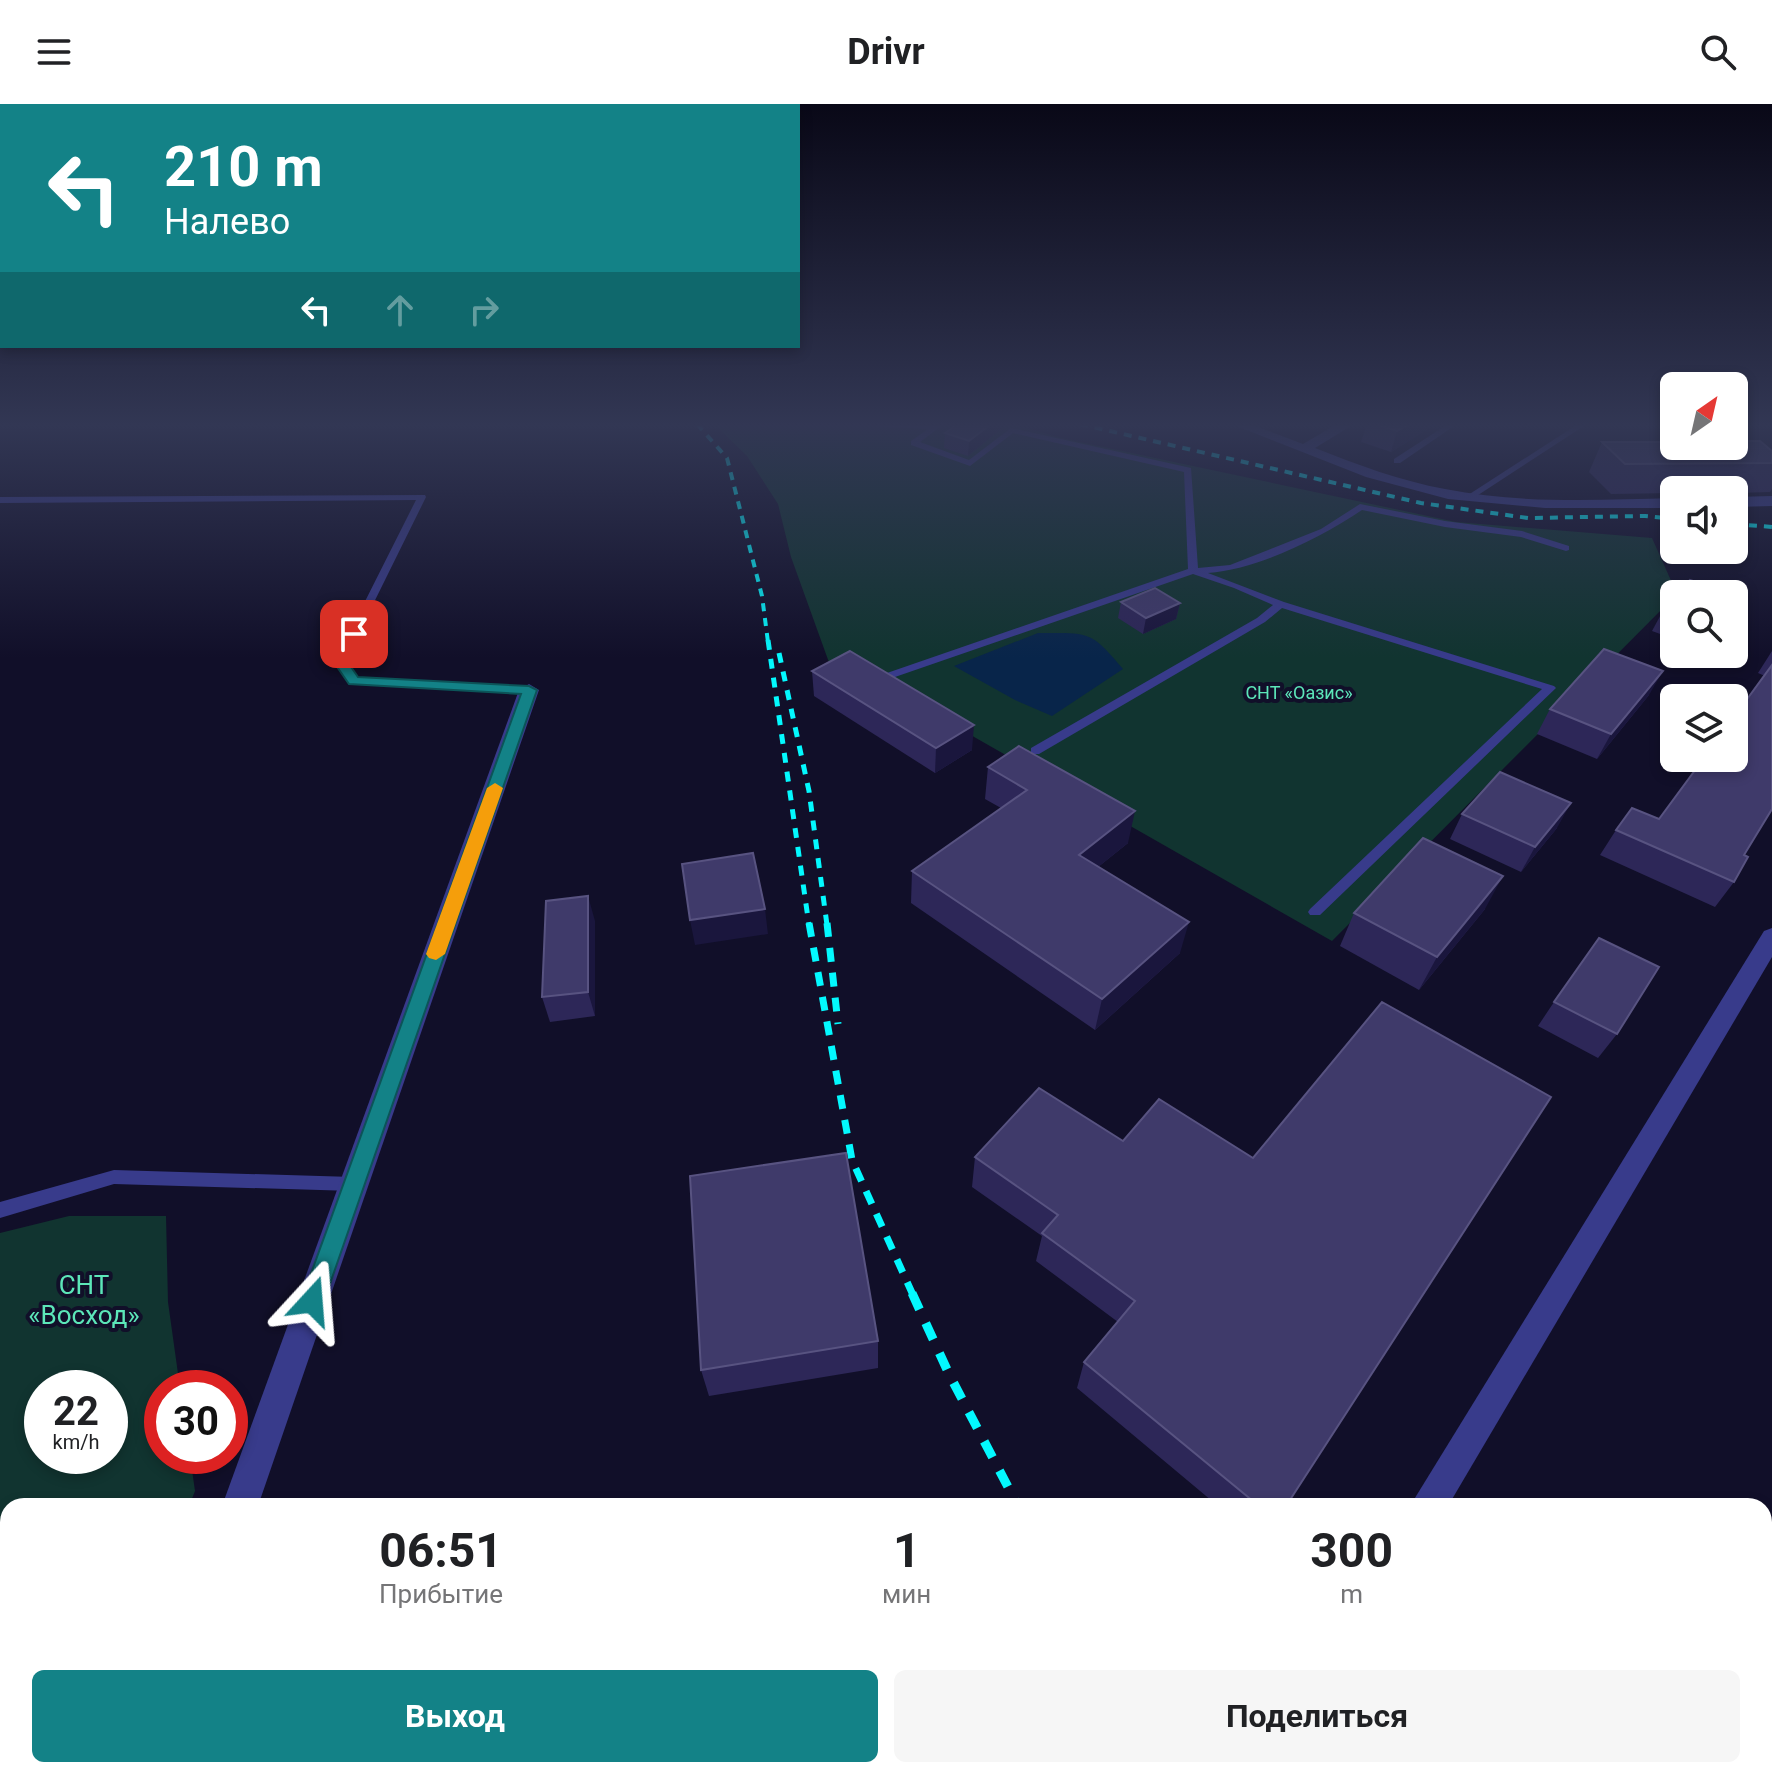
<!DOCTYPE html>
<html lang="ru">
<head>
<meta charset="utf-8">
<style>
  :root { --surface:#fff; --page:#f6f6f6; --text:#202124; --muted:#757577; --accent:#138287 }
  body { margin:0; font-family:Roboto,sans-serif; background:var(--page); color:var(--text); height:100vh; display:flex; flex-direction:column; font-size:30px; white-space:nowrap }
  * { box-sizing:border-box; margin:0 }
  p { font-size:26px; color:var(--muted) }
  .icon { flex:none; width:44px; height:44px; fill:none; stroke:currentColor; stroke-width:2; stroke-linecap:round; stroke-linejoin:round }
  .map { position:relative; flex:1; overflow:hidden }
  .panel { position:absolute; left:0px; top:1394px; width:1772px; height:280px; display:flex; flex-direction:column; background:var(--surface); border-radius:24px 24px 0 0; box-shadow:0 4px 12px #0003 }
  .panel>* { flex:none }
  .top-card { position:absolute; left:0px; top:0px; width:800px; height:244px; box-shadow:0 4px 12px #0003; background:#138287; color:#fff; overflow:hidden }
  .needle { width:52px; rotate:34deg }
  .controls { position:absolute; left:1660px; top:268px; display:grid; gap:16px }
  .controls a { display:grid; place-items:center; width:88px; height:88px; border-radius:12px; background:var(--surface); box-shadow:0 4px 12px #0003; font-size:40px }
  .speed { position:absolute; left:24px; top:1266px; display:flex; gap:16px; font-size:40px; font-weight:700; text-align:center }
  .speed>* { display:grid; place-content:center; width:104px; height:104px; border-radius:50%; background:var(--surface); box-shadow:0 4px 12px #0003; line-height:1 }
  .speed small { font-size:20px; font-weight:400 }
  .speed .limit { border:12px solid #d22; background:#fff; color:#111 }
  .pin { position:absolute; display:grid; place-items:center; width:68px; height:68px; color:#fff; margin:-34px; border-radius:16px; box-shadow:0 4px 12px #0006 }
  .me { position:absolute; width:88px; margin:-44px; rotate:19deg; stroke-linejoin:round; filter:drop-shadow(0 0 6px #0008) }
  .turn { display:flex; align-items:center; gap:28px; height:168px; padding:0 32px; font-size:36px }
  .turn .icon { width:104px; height:104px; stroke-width:2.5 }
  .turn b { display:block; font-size:56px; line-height:68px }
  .lanes { display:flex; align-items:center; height:76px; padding:0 32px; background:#0003; justify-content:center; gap:40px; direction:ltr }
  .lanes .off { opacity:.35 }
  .eta { display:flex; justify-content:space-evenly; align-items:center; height:136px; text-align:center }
  .eta b { font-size:48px; font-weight:700; line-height:56px }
  .primary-button { display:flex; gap:16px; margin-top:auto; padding:16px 32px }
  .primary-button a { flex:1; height:92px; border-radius:12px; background:var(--accent); color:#fff; font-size:32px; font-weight:700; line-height:92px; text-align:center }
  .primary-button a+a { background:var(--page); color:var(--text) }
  header { display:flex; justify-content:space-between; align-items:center; height:104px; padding:0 32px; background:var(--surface); font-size:36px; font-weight:700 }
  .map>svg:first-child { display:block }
  .green { fill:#113430; fill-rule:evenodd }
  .water { fill:#08254a }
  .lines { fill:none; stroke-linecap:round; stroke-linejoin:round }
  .lane { fill:#383b8b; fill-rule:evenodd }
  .street { fill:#383b8b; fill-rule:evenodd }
  .rail-far3 { stroke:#03f9ff; stroke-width:4; stroke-dasharray:8 7; stroke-linecap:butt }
  .rail-far2 { stroke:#03f9ff; stroke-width:5; stroke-dasharray:10 9; stroke-linecap:butt }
  .rail-far1 { stroke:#03f9ff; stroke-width:7; stroke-dasharray:14 11; stroke-linecap:butt }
  .rail { stroke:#03f9ff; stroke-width:9; stroke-dasharray:18 15; stroke-linecap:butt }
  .wall { fill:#2d2758 }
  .shaded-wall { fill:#1a163d }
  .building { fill:#3f3a6a; stroke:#585381; stroke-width:2 }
  .route { fill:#138287; stroke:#0c5458; stroke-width:2 }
  .slow { fill:#f59e0b }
  .labels { text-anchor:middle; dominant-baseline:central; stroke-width:8; stroke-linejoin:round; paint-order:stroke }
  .far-park-label { font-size:18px; fill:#5ce6b9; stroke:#110f29 }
  .near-park-label { font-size:26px; fill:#5ce6b9; stroke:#110f29 }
</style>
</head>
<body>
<header><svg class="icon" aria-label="menu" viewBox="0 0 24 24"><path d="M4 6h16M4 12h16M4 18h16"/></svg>Drivr<svg class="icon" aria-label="search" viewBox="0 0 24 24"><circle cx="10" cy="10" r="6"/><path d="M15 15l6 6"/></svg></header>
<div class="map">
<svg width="1772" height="1674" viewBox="0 0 1772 1674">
  <rect width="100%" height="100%" fill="#110f29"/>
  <g class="green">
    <polygon points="714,320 1013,320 1061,334 1456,418 1652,434 1677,490 1332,837 862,569 831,564 791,453 778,400 747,352"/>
    <path d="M69,1112H166L168,1198L180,1284H162V1352H190L195,1387L189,1402H8V1666H89L86,1674H0V1129ZM42,1284H110V1352H42Z"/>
  </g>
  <path class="water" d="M1038,529C1088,529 1090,525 1123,565L1052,612L1015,596L954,562Z"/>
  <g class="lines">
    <g class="lane">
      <path d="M866,320H944L920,338L969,356L1011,324L1191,364L1198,464L1230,461L1321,425L1360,400L1445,417L1522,427L1569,442V446L1566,447L1521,433L1445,423L1362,406C1320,434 1259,465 1208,469L1284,498L1554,582L1556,584L1320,811H1310L1308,808L1310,805L1542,585L1282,504L1265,518L1039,650H1031V644L1257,514L1273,501L1234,484L1193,470L895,573H887V569L1188,465L1184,368L1013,329L970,362L911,341V337L928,325L870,322Z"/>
      <polygon points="1448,320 1457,320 1400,359 1394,359 1394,355"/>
      <polygon points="1578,320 1587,320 1472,395 1465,393"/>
      <polygon points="425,391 426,393 345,557 357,574 529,583 533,584 533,588 354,580 350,579 335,557 416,396 0,399 0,393"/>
      <polygon points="114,1066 353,1073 359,1075 361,1080 359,1085 353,1087 114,1080 0,1114 0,1098"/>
    </g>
    <g class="street">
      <path d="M1231,320H1250L1303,340L1337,320H1354L1315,344C1358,361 1401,377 1445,385C1520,400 1598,396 1674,394V404H1545L1448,395L1366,373Z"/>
      <polygon points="1772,392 1772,402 1734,403 1734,393"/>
      <polygon points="529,580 539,586 258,1402 222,1402 519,586"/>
      <polygon points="1772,824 1772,853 1448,1402 1410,1402 1764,827"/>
      <polygon points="128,1666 168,1666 165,1674 125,1674"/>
      <polygon points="1245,1666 1287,1666 1284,1674 1242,1674"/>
    </g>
    <g class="rail-far3">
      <polyline points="697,320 727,354 762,492 768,538"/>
      <polyline points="1080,320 1421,399 1528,414 1645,412 1674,415"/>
      <polyline points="1734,420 1772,423"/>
    </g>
    <g class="rail-far2">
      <polyline points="768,536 809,821"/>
      <polyline points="779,549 809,687 827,821"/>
    </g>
    <g class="rail-far1">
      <polyline points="809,819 852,1056 913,1191"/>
      <polyline points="827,819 838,920"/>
    </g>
    <g class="rail">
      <polyline points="912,1189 949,1270 1018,1402"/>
      <polyline points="1157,1666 1161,1674"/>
    </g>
  </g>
  <g class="wall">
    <polygon points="1367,320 1436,320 1391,348 1361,338"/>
    <polygon points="1002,324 968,352 944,344 945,329"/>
    <polygon points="1602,338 1772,347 1772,385 1770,388 1734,389 1734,386 1674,386 1674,389 1611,390 1589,368"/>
    <polygon points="1674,494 1674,535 1652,527 1665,503"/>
    <polygon points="1121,498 1180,499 1176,515 1143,530 1118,514"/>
    <polygon points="1772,547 1772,705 1744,751 1734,778 1715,803 1600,751 1616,726 1659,715 1765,572 1758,569"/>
    <polygon points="812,567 972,646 935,669 814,592"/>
    <polygon points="1649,591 1597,655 1537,630 1550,605"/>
    <polygon points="988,663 1128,739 1098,763 1180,849 1095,926 911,799 912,767 1001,704 985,695"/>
    <polygon points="1462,710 1557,724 1521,768 1450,735"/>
    <polygon points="1485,805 1419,886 1340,842 1354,809"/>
    <polygon points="595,817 595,912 550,918 542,893"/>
    <polygon points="1554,898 1617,930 1598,954 1538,922"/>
    <polygon points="1039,984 1286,1402 1218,1402 1077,1284 1084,1258 1118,1218 1036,1157 1042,1132 972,1083 975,1053"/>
    <polygon points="878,1237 878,1264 709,1292 701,1266"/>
    <polygon points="290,1666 396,1666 396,1668 307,1673"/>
  </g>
  <g class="shaded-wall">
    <polygon points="991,320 1003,320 1002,324 968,352 969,337"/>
    <polygon points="1409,320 1436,320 1391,348 1397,327"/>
    <polygon points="1180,499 1176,515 1143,530 1146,514"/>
    <polygon points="1663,567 1649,591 1597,655 1611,630"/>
    <polygon points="974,621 972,646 935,669 936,644"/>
    <polygon points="1571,699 1557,724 1521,768 1535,743"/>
    <polygon points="1135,707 1128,739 1073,783 1079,751"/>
    <polygon points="1503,772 1485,805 1419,886 1437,853"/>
    <polygon points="588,792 595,817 595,912 588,888"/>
    <polygon points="765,805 768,830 695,841 690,816"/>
    <polygon points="1189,818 1180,849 1095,926 1102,895"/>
  </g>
  <g class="building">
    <polygon points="958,320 991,320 969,337 945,329"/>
    <polygon points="1375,320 1409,320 1397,327"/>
    <polygon points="1734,337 1760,337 1772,347 1772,359 1625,360 1602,338 1674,338 1674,342 1734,342"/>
    <polygon points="1690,476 1732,490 1677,490"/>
    <polygon points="1155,484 1180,499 1146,514 1121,498"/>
    <polygon points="1734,491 1743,494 1734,504"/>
    <polygon points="1674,494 1674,506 1665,503"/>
    <polygon points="1604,545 1663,567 1611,630 1550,605"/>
    <polygon points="850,547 974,621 936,644 812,567"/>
    <polygon points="1772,561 1772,705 1744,751 1748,753 1734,778 1616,726 1632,704 1659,715 1704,654 1734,654 1734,613"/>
    <polygon points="1019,642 1135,707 1079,751 1189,818 1102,895 912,767 1027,686 988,663"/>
    <polygon points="1500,668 1571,699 1535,743 1462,710"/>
    <polygon points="1423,734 1503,772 1437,853 1354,809"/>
    <polygon points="753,749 765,805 690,816 682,760"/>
    <polygon points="588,792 588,888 542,893 546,797"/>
    <polygon points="1599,834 1659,863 1617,930 1554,898"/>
    <polygon points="1382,898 1551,993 1286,1402 1259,1402 1084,1258 1135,1197 1042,1129 1058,1111 975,1053 1039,984 1123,1037 1159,995 1253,1054"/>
    <polygon points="846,1049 878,1237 701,1266 690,1072"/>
  </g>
  <linearGradient id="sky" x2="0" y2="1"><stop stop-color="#090817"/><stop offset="0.58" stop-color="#323754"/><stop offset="1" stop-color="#323754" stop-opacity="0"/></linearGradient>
  <rect width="1772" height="554" fill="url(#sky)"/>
  <polygon class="route" points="354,526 360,530 347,557 358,573 529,582 537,586 324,1197 321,1205 312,1208 304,1205 301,1197 521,590 349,580 333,557 347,530"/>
  <polygon class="slow" points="495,679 503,684 445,850 436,856 429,854 426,850 487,684"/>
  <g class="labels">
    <g class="far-park-label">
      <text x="1299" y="588">СНТ «Оазис»</text>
    </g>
    <g class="near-park-label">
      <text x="84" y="1181">СНТ<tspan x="84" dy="30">«Восход»</tspan></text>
    </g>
  </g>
</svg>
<div class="controls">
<a><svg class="needle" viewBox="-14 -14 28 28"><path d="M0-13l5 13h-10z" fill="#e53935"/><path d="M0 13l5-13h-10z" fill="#757577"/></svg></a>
<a><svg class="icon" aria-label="sound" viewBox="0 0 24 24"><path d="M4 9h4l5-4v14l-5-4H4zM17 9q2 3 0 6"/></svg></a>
<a><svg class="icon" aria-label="search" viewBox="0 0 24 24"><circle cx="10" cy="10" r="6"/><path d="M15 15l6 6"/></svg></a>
<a><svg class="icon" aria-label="layers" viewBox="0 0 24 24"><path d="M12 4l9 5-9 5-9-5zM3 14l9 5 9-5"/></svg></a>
</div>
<div class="speed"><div>22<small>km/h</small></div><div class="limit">30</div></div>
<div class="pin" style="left:354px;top:530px;background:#d93025"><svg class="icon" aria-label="arrive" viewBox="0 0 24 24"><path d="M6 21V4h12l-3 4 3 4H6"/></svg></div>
<svg class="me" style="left:312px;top:1197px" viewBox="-20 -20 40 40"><path d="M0-17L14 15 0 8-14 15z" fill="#138287" stroke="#fff" stroke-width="4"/></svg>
<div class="top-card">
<div class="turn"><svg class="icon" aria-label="left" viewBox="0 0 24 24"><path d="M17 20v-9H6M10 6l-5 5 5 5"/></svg><div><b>210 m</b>Налево</div></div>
<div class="lanes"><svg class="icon" aria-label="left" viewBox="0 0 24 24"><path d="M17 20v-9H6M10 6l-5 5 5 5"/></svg><svg class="icon off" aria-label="ahead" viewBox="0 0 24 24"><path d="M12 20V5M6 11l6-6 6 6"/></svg><svg class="icon off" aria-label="right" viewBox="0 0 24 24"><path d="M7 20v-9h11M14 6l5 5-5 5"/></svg></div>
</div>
<section class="panel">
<div class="eta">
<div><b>06:51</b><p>Прибытие</p></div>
<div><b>1</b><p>мин</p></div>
<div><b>300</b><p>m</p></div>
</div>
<div class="primary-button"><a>Выход</a><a>Поделиться</a></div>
</section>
</div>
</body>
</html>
